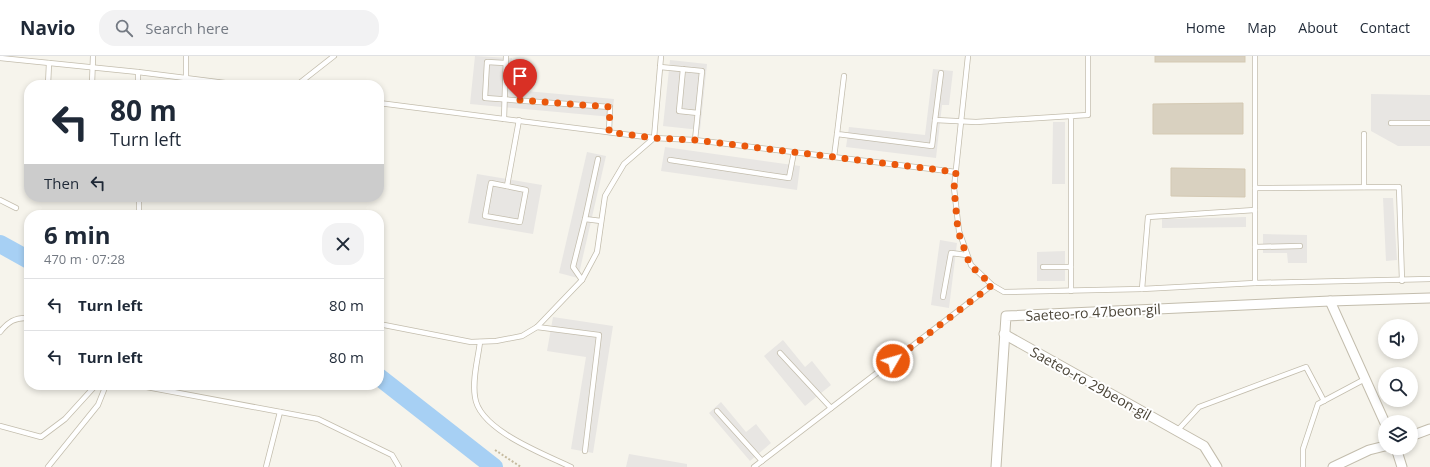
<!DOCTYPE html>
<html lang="en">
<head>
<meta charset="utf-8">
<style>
  :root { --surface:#fff; --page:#f2f2f3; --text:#1f2937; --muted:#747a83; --line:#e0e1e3 }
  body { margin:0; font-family:"Open Sans",sans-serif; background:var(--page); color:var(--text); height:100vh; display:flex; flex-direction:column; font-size:15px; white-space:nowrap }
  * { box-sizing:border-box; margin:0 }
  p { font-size:13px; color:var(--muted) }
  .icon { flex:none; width:22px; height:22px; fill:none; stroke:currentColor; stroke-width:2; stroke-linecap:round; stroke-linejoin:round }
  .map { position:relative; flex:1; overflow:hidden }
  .sheet { position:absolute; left:24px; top:154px; width:360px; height:180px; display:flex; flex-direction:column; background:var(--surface); border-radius:16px; box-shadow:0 2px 6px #0003 }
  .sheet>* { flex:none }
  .top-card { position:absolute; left:24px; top:24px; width:360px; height:122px; border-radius:16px; box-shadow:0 2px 6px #0003; background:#fff; color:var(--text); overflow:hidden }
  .controls { position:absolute; left:1378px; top:263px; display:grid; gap:8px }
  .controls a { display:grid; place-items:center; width:40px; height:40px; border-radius:50%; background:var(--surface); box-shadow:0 2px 6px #0003; font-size:20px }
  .pin { position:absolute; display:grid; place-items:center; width:34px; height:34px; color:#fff; margin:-41px -17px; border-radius:50% 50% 50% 0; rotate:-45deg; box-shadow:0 0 4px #0007 }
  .pin .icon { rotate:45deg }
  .me { position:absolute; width:44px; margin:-22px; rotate:52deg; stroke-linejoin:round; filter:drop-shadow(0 0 3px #0008) }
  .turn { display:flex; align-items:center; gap:14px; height:84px; padding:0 20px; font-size:18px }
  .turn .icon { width:52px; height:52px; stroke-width:2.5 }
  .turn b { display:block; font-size:28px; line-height:34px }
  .then { display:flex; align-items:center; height:38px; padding:0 20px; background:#0003; gap:8px; font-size:15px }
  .round { display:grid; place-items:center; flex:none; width:42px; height:42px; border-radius:16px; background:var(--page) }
  .head { display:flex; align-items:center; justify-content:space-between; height:68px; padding:0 20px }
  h1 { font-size:24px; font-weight:700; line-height:30px }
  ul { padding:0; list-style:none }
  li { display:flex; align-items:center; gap:12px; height:52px; padding:0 20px; border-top:1px solid var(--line) }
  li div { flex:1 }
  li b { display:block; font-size:15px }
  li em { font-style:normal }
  header { display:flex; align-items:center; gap:24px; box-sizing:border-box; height:56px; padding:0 20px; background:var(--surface); border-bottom:1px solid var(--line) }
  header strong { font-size:19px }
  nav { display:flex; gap:22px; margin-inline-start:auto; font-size:14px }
  .search { width:280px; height:36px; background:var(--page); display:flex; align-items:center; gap:10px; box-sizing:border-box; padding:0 14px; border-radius:16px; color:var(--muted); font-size:15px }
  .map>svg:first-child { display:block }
  .parking { fill:#e8e6e3 }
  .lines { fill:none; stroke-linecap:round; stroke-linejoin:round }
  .river { stroke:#a7d0f4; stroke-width:18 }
  .building { fill:#d9d1c0; stroke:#d4c9b3 }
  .lane-casing { stroke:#c3bdad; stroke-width:6 }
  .street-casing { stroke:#c3bdad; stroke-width:11 }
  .path { stroke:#c5ba9e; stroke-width:2; stroke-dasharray:2 2; stroke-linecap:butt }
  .lane { stroke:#fff; stroke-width:4.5 }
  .street { stroke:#fff; stroke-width:9 }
  .route { stroke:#ea580c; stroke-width:7; stroke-dasharray:0 12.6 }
  .labels { text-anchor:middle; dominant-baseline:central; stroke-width:4; stroke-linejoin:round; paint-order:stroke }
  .street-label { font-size:14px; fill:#4b4538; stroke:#fff }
</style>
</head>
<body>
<header>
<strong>Navio</strong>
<div class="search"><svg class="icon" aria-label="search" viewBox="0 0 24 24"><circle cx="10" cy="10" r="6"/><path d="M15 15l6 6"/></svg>Search here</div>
<nav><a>Home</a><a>Map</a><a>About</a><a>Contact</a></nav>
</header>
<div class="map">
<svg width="1430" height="411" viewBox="0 0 1430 411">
  <rect width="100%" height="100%" fill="#f6f4ec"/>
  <g class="parking">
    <polygon points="475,0 512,2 511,9 528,11 526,35 614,43 612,61 470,48"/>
    <polygon points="670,4 707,8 700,74 663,70"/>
    <polygon points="933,13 953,15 949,49 942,49 936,102 846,91 849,71 925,79"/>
    <polygon points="1371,38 1430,39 1430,90 1398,90 1371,75"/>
    <polygon points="1053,66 1065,66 1065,128 1052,128"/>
    <polygon points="665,91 800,110 797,134 661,115"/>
    <polygon points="587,96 606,100 578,222 559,217"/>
    <polygon points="477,118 542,129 533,178 468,167"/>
    <polygon points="1383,142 1393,142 1397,204 1386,205"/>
    <polygon points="1246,161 1246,171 1162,172 1162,163"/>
    <polygon points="1263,178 1307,179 1307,207 1288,207 1287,197 1263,197"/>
    <polygon points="940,184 957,187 949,252 931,249"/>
    <polygon points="1065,195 1065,225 1037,225 1037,196"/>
    <polygon points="553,261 613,270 593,397 571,393 586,301 547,295"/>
    <polygon points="783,284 805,311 812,305 831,329 805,350 764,300"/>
    <polygon points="721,346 746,376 756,368 771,387 750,405 709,357"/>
    <polygon points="629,398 687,408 687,411 626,411"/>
  </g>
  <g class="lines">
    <g class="river">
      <polyline points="0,188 29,204"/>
      <polyline points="379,321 494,411"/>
    </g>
  </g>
  <g class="building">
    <rect x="1155" y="0" width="90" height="6"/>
    <polygon points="1243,47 1243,78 1153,78 1153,48"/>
    <polygon points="1171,112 1245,113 1245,141 1171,140"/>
  </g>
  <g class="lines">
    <g class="lane-casing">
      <g id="lane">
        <polyline points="968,0 954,132 959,175 971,209 992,229 1004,236 1142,233 1255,227 1430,223"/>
        <polyline points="1255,0 1255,227"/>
        <polyline points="0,2 138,16 241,29"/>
        <polyline points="505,7 487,6 485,42 610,51 609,76"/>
        <polyline points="660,11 702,15 695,84"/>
        <polyline points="683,13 679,55 698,57"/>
        <polyline points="941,17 935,64 976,66 1071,60"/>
        <polyline points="844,20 837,78 932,90 935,64"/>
        <polyline points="186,22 186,0"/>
        <polyline points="48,29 49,7"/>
        <polyline points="92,29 93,0"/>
        <polyline points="138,29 138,16"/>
        <polyline points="297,29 334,0"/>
        <polyline points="379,47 654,82 661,0"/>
        <polyline points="504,63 506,0"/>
        <polyline points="1391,67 1430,67"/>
        <polyline points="834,101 837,78"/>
        <polyline points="598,103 585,163 601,165"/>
        <polyline points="670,104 789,122 794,96"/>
        <polygon points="491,127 526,134 520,166 485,160"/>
        <polyline points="507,130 519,64"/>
        <polyline points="1364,131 1364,78"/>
        <polyline points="1255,132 1399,131 1402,225"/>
        <polyline points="0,144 16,152"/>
        <polyline points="139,159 139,141"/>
        <polyline points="1255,191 1300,190"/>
        <polyline points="1043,211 1071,211"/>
        <polyline points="582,224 573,211 585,163"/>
        <polyline points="1142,233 1148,161 1255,154"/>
        <polyline points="1071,235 1071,60 1088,59 1088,0"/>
        <polyline points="943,241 951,197 967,199"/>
        <polyline points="379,268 471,286 496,285 522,280 537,271 582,224 597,196 605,140 624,108 654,82 695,84 956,116"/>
        <polyline points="537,271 599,279 585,395"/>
        <path d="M0,276C8,266 15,261 29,262"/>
        <path d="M480,286C478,303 472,323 475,341C479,374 544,398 571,411"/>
        <polyline points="780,297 831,352"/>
        <polyline points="136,329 318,363 392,399 399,411"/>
        <polyline points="717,355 762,405"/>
        <polyline points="0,370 41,381 65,363 96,329"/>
        <polyline points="1177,375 1199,351 1306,311 1324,345"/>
        <polyline points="48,411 98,349 106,329"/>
        <polyline points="266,411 280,356"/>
        <polyline points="754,411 992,229"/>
        <polyline points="1303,411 1303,393 1318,348 1365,323"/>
      </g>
    </g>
    <g class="street-casing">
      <g id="street">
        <polyline points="1330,245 1385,367"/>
        <polyline points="1004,278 1204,390 1217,411"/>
        <polyline points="1411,380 1430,373"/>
        <polyline points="1396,392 1402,411"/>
        <polyline points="996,411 1006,260 1330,245 1430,242"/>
        <polyline points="1333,411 1369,394 1385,390"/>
      </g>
    </g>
    <polyline class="path" points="495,394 521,411"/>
    <use href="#lane" class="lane"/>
    <use href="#street" class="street"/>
  </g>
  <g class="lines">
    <polyline class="route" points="520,44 610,51 609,76 654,82 695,84 956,116 954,132 958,175 970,209 992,229 893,305"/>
  </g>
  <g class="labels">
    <g class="street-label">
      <text transform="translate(1093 256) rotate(-3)">Saeteo-ro 47beon-gil</text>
      <text transform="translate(1091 327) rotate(29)">Saeteo-ro 29beon-gil</text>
    </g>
  </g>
</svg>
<div class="controls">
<a><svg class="icon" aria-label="sound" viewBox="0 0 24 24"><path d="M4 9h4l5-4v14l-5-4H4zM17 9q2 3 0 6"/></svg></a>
<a><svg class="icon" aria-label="search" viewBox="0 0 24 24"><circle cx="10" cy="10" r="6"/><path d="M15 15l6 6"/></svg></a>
<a><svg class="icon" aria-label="layers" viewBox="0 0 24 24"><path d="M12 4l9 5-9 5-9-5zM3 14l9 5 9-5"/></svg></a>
</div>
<div class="pin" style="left:520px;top:44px;background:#d93025"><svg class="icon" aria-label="arrive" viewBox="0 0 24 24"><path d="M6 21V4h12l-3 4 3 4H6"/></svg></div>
<svg class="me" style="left:893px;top:305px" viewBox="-20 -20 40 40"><circle r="17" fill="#ea580c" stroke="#fff" stroke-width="3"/><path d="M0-11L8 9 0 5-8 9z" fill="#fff"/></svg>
<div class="top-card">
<div class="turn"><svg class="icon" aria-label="left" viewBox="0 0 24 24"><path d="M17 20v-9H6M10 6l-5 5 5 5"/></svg><div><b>80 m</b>Turn left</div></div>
<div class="then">Then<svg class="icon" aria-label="left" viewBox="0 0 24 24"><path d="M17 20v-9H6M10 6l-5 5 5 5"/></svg></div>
</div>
<section class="sheet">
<div class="head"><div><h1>6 min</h1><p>470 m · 07:28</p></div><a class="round"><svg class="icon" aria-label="close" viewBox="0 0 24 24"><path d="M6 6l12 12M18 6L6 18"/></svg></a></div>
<ul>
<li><svg class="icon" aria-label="left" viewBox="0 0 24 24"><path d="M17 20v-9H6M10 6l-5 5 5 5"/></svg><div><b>Turn left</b></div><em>80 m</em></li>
<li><svg class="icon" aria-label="left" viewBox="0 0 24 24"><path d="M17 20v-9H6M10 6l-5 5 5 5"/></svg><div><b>Turn left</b></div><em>80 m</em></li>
</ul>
</section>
</div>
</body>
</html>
